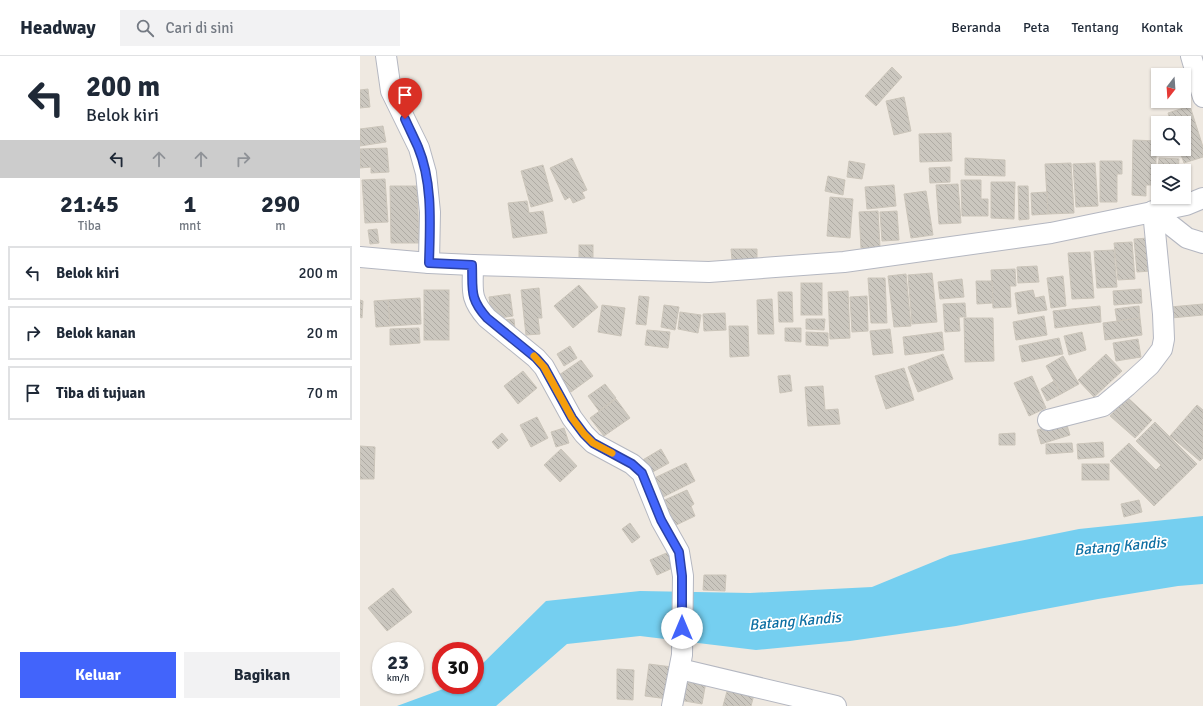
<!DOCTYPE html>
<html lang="id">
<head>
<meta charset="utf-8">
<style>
  :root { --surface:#fff; --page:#f2f2f3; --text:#1f2937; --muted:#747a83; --line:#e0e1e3; --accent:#4264fb }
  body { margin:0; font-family:Signika,sans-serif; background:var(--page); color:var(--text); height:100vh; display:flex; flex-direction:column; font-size:15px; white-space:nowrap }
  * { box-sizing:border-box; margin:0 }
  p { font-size:13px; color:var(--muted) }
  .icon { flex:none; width:22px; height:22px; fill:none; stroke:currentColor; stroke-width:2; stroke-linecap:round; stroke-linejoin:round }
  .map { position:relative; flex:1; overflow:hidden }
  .panel { display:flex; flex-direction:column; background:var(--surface); width:360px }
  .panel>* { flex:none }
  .top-card { background:#fff; color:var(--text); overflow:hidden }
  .needle { width:26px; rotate:197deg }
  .controls { position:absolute; left:791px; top:12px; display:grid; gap:8px }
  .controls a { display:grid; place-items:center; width:40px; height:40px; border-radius:0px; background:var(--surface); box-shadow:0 1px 3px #0004; font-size:20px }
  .speed { position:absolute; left:12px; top:586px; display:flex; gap:8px; font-size:20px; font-weight:700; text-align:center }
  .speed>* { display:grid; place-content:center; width:52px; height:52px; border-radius:50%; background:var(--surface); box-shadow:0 1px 3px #0004; line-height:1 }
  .speed small { font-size:10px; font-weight:400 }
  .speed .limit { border:6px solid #d22; background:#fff; color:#111 }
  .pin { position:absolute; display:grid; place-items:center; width:34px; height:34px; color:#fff; margin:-41px -17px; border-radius:50% 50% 50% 0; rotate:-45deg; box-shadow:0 0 4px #0007 }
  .pin .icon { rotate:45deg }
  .me { position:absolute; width:44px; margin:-22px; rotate:0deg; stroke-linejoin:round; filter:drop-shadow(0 0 3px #0008) }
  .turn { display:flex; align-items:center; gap:14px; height:84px; padding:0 20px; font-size:18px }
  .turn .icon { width:52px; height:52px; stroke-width:2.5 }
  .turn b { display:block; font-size:28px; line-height:34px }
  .lanes { display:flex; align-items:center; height:38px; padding:0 20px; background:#0003; justify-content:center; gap:20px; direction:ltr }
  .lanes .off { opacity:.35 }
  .eta { display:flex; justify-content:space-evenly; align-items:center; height:68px; text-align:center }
  .eta b { font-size:24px; font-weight:700; line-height:28px }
  .button { display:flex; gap:8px; margin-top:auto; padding:8px 20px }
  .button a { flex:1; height:46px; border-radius:0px; background:var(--accent); color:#fff; font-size:16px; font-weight:700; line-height:46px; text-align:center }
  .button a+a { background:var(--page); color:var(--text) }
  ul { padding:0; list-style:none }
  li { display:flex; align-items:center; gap:12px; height:54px; margin:0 8px 6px; padding:0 12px; border:2px solid var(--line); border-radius:0px }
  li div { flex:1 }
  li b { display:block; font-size:15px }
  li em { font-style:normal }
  header { display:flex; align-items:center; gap:24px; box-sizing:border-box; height:56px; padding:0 20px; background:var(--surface); border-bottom:1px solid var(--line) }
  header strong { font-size:19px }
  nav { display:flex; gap:22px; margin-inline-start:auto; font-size:14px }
  .search { width:280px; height:36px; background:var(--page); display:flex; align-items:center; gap:10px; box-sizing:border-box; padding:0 14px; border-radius:0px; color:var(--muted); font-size:15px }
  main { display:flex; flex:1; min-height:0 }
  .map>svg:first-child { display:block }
  .water { fill:#75cff0 }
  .building { fill:url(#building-back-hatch); stroke:#cbc5ba }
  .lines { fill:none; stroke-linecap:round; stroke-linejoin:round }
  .minor-casing { stroke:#b4b7c1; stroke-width:22 }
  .minor { stroke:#fff; stroke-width:20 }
  .route-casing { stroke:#2b41a3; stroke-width:10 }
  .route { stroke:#4264fb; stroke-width:7 }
  .slow { stroke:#f59e0b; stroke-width:7 }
  .labels { text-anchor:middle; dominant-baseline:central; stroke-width:3.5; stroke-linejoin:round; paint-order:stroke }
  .water-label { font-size:15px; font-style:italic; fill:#0d6fa3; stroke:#fff }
</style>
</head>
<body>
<header>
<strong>Headway</strong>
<div class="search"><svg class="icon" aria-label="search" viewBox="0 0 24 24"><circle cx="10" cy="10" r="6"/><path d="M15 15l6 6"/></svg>Cari di sini</div>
<nav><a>Beranda</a><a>Peta</a><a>Tentang</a><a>Kontak</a></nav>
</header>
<main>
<section class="panel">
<div class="top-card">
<div class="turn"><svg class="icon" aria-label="left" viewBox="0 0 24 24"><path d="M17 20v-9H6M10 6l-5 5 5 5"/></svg><div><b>200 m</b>Belok kiri</div></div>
<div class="lanes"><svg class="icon" aria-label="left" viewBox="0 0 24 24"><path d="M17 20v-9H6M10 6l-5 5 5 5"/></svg><svg class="icon off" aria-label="ahead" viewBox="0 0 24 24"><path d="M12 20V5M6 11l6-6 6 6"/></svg><svg class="icon off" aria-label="ahead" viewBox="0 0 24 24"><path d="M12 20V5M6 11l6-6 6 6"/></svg><svg class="icon off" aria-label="right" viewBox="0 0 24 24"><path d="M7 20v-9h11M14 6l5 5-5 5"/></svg></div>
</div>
<div class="eta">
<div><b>21:45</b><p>Tiba</p></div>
<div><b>1</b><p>mnt</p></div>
<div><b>290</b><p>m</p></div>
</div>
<ul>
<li><svg class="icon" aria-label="left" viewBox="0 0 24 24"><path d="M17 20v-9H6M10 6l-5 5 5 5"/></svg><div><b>Belok kiri</b></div><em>200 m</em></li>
<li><svg class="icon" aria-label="right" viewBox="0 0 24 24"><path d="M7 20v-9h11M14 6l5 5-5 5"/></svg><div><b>Belok kanan</b></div><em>20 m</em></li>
<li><svg class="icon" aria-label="arrive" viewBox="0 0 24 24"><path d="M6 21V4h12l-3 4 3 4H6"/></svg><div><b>Tiba di tujuan</b></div><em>70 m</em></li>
</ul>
<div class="button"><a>Keluar</a><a>Bagikan</a></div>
</section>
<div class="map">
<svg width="843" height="650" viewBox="0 0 843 650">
  <defs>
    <pattern id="building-back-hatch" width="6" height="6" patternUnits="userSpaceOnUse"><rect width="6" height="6" fill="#cbc7bf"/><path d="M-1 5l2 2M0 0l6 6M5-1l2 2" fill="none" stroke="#afaba4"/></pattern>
  </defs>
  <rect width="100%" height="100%" fill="#efe9e1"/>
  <polygon class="water" points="843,460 843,528 818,530 738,543 596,570 490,585 396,594 280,580 207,588 136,650 37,650 94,629 115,629 115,615 186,545 280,535 390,537 512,531 590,499 719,473"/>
  <g class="building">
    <polygon points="532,11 542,21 516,50 505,40"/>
    <polygon points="8,33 10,51 0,52 0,34"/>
    <polygon points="544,41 551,75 534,79 526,45"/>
    <polygon points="830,50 843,91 843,101 824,107 819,93 824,93 824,67 811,67 808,57"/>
    <polygon points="23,70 26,86 0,90 0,73"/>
    <polygon points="591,77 592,105 560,106 559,78"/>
    <polygon points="773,84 798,85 798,93 802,93 802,99 796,99 796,129 786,129 786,140 772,139"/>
    <polygon points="27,92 29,116 11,117 11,111 0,112 0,93"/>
    <polygon points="212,102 227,134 222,136 225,142 213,147 210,141 205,144 190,112"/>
    <polygon points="605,102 645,104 645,120 605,119"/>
    <polygon points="799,102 819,103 818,115 798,115"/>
    <polygon points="489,105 505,108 502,123 487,121"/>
    <polygon points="740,105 762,105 762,118 757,118 757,146 740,146"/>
    <polygon points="711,107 714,157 688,158 685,108"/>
    <polygon points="735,107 738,150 716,151 713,108"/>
    <polygon points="183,109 193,145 171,151 161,115"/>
    <polygon points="590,111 590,126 570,127 569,112"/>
    <polygon points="468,120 485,124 483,139 465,135"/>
    <polygon points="25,123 28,166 5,167 2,124"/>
    <polygon points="601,124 621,124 621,143 628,143 628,160 602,160"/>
    <polygon points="631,126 655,126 654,163 631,162"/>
    <polygon points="598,128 601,167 579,168 576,129"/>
    <polygon points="534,129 536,150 507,153 505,131"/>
    <polygon points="30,130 57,130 59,187 31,187"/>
    <polygon points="658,130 668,130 669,163 659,164"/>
    <polygon points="566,135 573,179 551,182 544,138"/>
    <polygon points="687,136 688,158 672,159 671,137"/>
    <polygon points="470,141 493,143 490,182 467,180"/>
    <polygon points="167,145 169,157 183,155 187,177 153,182 148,147"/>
    <polygon points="518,155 520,191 501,192 499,156"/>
    <polygon points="537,155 539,184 522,185 520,156"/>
    <polygon points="17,173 19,187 10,188 8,174"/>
    <polygon points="789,182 791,215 777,216 774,183"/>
    <polygon points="772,186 775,223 758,224 754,187"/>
    <rect x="219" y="189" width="14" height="13"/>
    <polygon points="371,193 397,193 397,204 372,204"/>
    <polygon points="754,194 757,231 737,232 734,195"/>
    <polygon points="730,196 734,242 712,243 708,197"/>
    <polygon points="677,210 679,226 658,227 657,211"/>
    <polygon points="655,213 656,230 650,230 651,251 633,252 631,214"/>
    <polygon points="572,217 577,266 552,268 548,219"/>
    <polygon points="546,218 551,270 534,271 528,220"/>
    <polygon points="703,220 706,250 691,252 687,222"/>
    <polygon points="508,222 525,222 527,267 511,267"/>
    <polygon points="602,223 604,241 580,243 578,226"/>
    <polygon points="616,225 632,225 633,247 617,248"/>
    <rect x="441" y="227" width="21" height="32"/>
    <polygon points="219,229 238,251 213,272 194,250"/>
    <polygon points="179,232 182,262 178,262 180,278 166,279 161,234"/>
    <polygon points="781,233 782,247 754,249 753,235"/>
    <rect x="64" y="234" width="25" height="50"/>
    <polygon points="673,234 675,242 684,240 687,254 658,258 655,237"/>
    <polygon points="488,235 490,282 470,283 468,236"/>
    <polygon points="418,236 432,236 433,266 419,266"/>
    <polygon points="150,238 153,260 132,263 129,241"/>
    <polygon points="279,240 289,241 286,269 276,268"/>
    <polygon points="507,240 508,275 492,276 490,241"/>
    <polygon points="60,242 61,268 30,270 28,244"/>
    <polygon points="412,243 414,278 398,278 397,244"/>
    <polygon points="0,244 3,245 2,262 0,261"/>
    <polygon points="28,244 30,270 16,271 14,245"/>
    <polygon points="605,247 606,261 599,261 600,275 585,276 583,248"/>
    <polygon points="843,248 843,259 811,262 810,251"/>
    <polygon points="242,249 265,252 261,280 238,276"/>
    <polygon points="304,249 319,251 315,274 301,271"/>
    <polygon points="740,250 741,266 695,272 693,255"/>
    <polygon points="779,250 780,262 757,265 755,253"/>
    <polygon points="320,256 341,259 338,277 318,273"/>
    <polygon points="365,257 366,274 344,275 343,258"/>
    <polygon points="684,260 687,279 656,284 653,266"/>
    <polygon points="604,262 633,262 634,305 605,306"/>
    <polygon points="780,262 782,279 745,284 743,267"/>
    <polygon points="154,263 155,273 142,264"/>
    <polygon points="446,263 465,263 464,274 446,273"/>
    <polygon points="369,270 388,270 389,300 370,301"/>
    <polygon points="59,272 60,287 30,289 30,273"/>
    <polygon points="425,272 441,272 441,286 425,285"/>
    <polygon points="530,273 533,297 513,299 510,275"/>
    <polygon points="287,274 310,276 308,292 285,289"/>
    <polygon points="446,276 468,277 468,290 446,289"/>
    <polygon points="582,276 584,294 545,299 543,281"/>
    <polygon points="722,276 726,294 709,299 704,280"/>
    <polygon points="699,282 703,298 662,306 659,290"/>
    <polygon points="778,283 781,301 756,305 753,287"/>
    <polygon points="210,290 217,302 204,310 197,298"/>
    <polygon points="583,298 593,323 558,336 548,311"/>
    <polygon points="746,298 762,315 734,341 718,324"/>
    <polygon points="703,300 719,328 701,338 686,310"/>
    <polygon points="221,304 233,320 211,336 199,319"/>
    <polygon points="544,312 554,344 526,353 515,320"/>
    <polygon points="163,315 177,332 158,348 144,330"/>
    <polygon points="430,319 432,335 420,337 418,320"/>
    <polygon points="672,320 686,352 669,360 654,327"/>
    <polygon points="694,325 701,338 687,345 681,333"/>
    <polygon points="245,328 256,342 239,355 228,340"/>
    <polygon points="463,330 465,354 478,353 480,368 448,370 445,331"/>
    <polygon points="767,341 792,364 775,382 750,360"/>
    <polygon points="256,343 270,362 244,380 230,362"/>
    <polygon points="837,349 843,354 843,402 840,405 810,380"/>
    <polygon points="177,361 188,382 171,391 160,369"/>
    <polygon points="706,366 710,379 681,388 677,374"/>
    <polygon points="795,366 837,408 794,450 750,405 769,387 796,414 801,409 776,385"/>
    <polygon points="204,372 209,387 196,391 191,376"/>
    <polygon points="142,377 148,384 138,393 132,386"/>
    <polygon points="655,377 655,389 639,389 639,378"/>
    <polygon points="743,386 744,401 718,403 717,388"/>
    <polygon points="712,387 713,396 686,398 686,388"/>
    <polygon points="0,390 15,391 14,423 0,423"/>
    <polygon points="201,393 217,410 200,426 184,409"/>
    <polygon points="301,393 309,407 289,418 281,405"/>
    <polygon points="326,407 335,425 297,444 288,425"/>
    <rect x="722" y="408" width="27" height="16"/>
    <polygon points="327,434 334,448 331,450 335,460 310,472 298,447"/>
    <polygon points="779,444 782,456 764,461 761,448"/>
    <polygon points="270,467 280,481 272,487 262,473"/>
    <polygon points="309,496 315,511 297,519 290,504"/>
    <polygon points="344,519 366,519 365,535 343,534"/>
    <polygon points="33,532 52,556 27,575 8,552"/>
    <polygon points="289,608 312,611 308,643 285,640"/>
    <polygon points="257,613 274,614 273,644 257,643"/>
    <polygon points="324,616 347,620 342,648 319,644"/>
    <polygon points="369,628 395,635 391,650 363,650"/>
  </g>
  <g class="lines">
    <g class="minor-casing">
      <g id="minor">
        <polyline points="26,0 31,35 59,92 66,117 70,156 69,207"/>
        <polyline points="831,0 843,41"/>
        <polyline points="794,163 808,167 827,182 843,187"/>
        <polyline points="0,201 69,207 113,209 349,216 484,206 691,177 826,149 843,142"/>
        <path d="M113,209C113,234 109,242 127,262L176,302L184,311L212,362L224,378L233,387L272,408L282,417L301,464L319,496L323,520L322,599L312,650"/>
        <polyline points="688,364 743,350 767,330 790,309 802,293 804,283 803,258 793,155"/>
        <polyline points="320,613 476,650"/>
      </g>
    </g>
    <use href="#minor" class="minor"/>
  </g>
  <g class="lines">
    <g class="route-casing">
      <path id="route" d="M45,63C49,72 54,82 58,91C73,127 70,169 69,207L112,209C113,234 109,242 127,262L176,302L184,311L212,362L224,378L233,387L272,408L282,417L301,464L319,496L322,520V572"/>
    </g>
    <use href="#route" class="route"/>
    <polyline class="slow" points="174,300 184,311 212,362 224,378 233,387 252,397"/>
  </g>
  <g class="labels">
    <g class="water-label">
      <text transform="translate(760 490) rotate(-5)">Batang Kandis</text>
      <text transform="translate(435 565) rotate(-5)">Batang Kandis</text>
    </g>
  </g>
</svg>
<div class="controls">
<a><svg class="needle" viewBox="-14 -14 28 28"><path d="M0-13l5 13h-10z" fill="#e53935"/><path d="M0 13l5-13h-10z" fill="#747a83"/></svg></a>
<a><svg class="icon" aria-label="search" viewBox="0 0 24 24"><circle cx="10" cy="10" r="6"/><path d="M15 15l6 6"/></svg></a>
<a><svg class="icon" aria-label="layers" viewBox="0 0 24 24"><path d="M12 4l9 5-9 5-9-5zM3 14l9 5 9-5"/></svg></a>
</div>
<div class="speed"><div>23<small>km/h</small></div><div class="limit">30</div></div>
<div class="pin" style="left:45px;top:63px;background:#d93025"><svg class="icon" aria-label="arrive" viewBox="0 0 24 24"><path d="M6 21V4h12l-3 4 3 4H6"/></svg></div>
<svg class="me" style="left:322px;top:572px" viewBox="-20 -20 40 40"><circle r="19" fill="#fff"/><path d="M0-13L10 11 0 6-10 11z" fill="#4264fb"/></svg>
</div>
</main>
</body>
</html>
